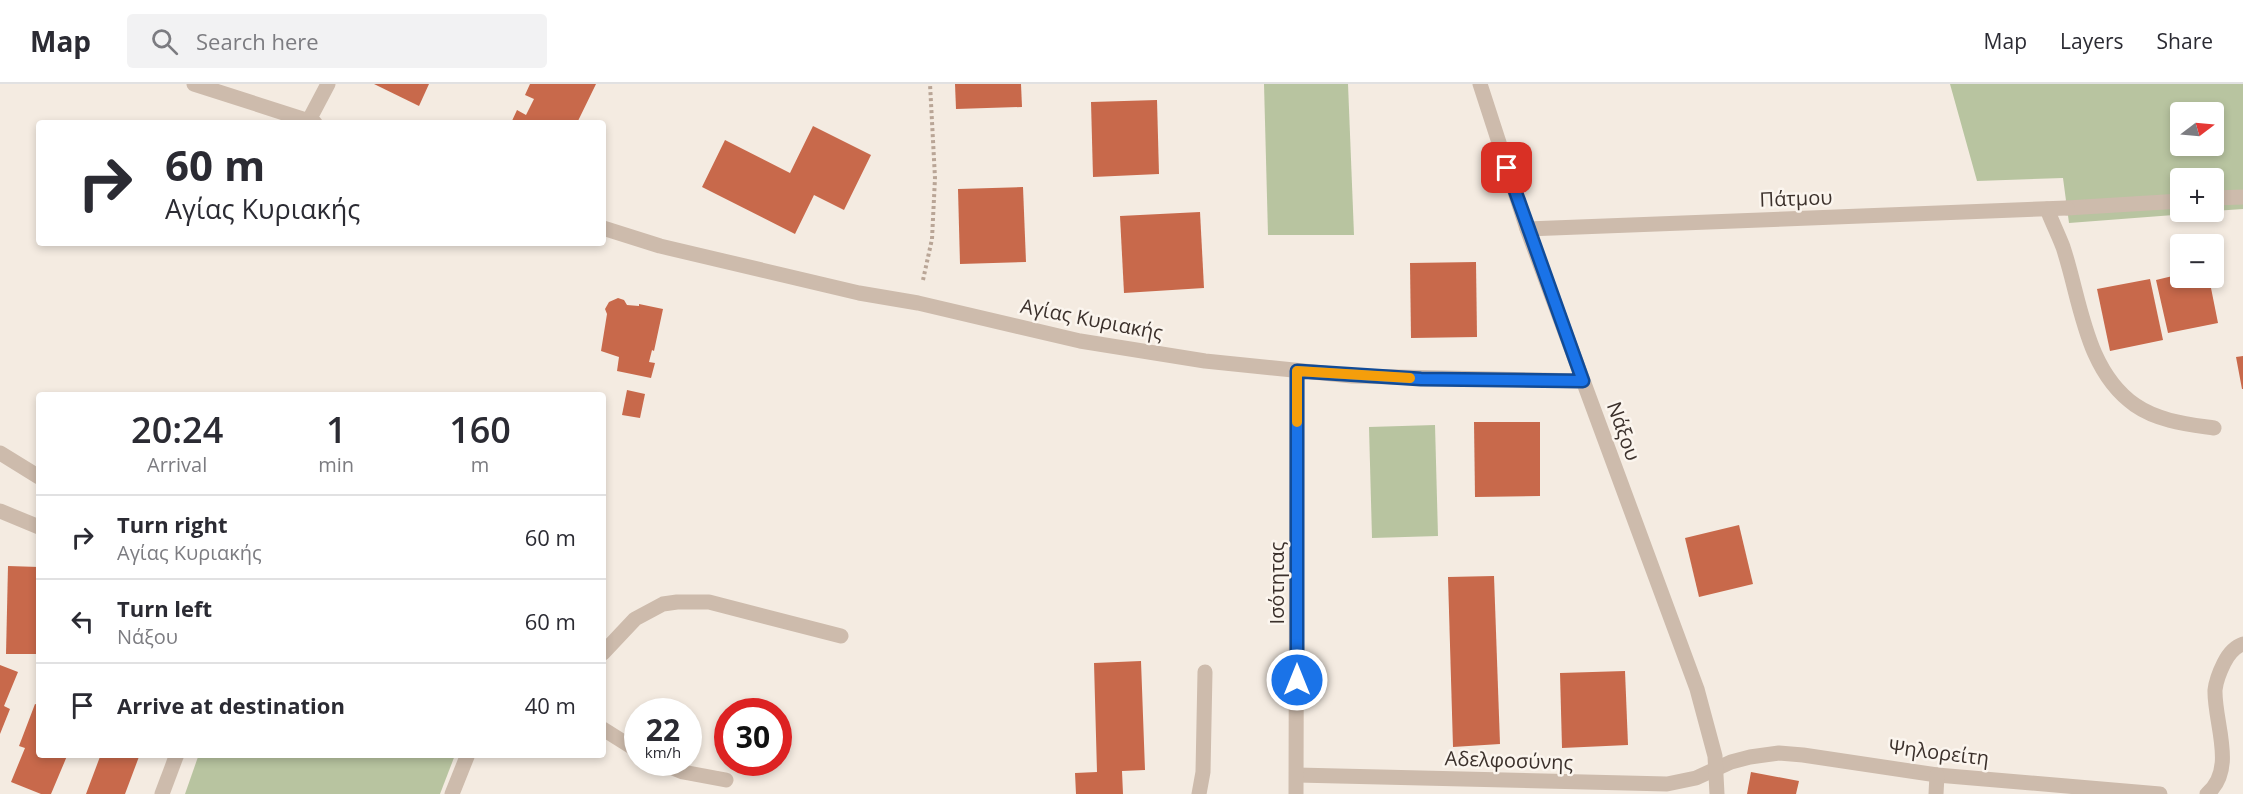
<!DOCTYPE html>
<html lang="en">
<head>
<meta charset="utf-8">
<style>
  :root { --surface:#fff; --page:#f2f2f3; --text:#2b2b33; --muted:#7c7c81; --line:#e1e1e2 }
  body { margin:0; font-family:"Open Sans",sans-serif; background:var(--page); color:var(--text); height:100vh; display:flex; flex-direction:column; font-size:22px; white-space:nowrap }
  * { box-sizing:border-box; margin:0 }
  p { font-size:20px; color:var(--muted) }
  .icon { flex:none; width:33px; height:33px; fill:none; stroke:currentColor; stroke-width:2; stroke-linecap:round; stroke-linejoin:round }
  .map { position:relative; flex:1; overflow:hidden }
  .details { position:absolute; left:36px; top:308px; width:570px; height:366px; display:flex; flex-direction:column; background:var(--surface); border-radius:6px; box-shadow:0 3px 9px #0003 }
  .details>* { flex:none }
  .top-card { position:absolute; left:36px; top:36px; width:570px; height:126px; border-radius:6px; box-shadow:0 3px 9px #0003; background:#fff; color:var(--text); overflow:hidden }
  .needle { width:39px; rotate:74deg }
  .buttons { position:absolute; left:2170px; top:18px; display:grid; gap:12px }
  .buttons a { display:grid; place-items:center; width:54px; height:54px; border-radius:6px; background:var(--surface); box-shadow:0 3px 9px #0003; font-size:30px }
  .speed { position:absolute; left:624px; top:614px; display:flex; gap:12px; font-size:30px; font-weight:700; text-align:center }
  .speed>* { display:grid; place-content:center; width:78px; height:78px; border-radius:50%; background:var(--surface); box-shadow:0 3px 9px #0003; line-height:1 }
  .speed small { font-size:15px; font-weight:400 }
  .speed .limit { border:9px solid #d22; background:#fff; color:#111 }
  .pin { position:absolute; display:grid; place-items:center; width:51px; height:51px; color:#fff; margin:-26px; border-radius:12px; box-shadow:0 3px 9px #0006 }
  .me { position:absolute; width:66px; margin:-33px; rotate:0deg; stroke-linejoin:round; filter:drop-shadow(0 0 4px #0008) }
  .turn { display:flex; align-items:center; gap:21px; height:126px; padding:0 30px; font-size:27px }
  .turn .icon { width:78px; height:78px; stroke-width:2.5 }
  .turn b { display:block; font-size:42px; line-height:51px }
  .eta { display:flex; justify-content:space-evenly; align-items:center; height:102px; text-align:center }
  .eta b { font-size:36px; font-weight:600; line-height:42px }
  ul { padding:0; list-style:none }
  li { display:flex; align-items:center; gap:18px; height:84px; padding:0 30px; border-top:2px solid var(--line) }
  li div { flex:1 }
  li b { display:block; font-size:22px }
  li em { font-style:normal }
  header { display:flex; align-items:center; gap:36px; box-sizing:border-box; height:84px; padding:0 30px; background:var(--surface); border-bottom:2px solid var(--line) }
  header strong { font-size:28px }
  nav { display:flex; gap:33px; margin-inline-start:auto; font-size:21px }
  .search { width:420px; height:54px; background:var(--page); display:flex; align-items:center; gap:15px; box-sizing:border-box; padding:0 21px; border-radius:6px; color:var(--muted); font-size:22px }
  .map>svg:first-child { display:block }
  .green { fill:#b8c4a0; fill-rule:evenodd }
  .building { fill:#c8694b }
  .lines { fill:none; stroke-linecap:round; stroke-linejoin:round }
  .path { stroke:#b9a596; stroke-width:4; stroke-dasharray:3 3; stroke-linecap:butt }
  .service { stroke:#cdbbac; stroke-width:15 }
  .minor { stroke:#cdbbac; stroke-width:15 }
  .tertiary { stroke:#cdbbac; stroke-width:15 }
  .route-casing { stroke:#114b97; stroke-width:15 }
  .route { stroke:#1a73e8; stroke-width:10 }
  .slow { stroke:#f59e0b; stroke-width:10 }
  .labels { text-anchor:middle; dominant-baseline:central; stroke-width:5; stroke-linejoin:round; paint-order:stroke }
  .street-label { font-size:20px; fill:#3b302b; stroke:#fbf5ee }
</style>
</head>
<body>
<header>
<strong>Map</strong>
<div class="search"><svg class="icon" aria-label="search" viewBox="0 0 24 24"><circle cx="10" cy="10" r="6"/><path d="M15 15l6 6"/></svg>Search here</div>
<nav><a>Map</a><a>Layers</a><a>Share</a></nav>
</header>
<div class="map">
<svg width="2243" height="710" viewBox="0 0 2243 710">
  <rect width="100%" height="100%" fill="#f4ebe1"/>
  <g class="green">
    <polygon points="1264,0 1348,0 1354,151 1268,151"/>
    <path d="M1950,0H2243V125L2214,127V94H2181V128H2213L2069,139L2063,94L1977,97ZM2181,28H2214V62H2181Z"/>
    <polygon points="1435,341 1438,452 1372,454 1369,343"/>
    <polygon points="199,670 455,670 455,671 440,710 185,710"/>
  </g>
  <g class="building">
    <polygon points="374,0 429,0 419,22"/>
    <polygon points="530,0 596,0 577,39 511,39 517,26 526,31 534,15 525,11"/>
    <polygon points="955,0 1021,0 1022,23 956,25"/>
    <polygon points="1157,16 1159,90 1093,93 1091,18"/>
    <polygon points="813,42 871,71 844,126 814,111 795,150 702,103 725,56 790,89"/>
    <polygon points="1023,103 1026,178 960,180 958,105"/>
    <polygon points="1200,128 1204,204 1124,209 1120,132"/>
    <polygon points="1476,178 1477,253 1411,254 1410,179"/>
    <polygon points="2181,190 2181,194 2209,194 2218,239 2168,249 2156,196"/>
    <polygon points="2150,195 2163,256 2110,267 2097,205"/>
    <polygon points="618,214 624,216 627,221 639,222 639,220 663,225 654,267 652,266 649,278 655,279 651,294 617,287 619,273 601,267 607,230 605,225 609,218"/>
    <polygon points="2243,272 2243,305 2242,305 2236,273"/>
    <polygon points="627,306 645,310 640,334 622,331"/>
    <polygon points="1474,338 1540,338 1540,412 1475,413"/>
    <polygon points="1739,441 1753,500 1699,513 1685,454"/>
    <polygon points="8,482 39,483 39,570 6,570"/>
    <polygon points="1494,492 1500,660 1453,663 1448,493"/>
    <polygon points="1141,577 1145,686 1122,687 1123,710 1076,710 1075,689 1097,688 1094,579"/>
    <polygon points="0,581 18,588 4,622 10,625 0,650"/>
    <polygon points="1625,587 1628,661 1562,664 1560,589"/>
    <polygon points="35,620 39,621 39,670 67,672 51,710 41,710 11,698 25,664 19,662"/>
    <polygon points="101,670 140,670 125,710 86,710"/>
    <polygon points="1751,688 1799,697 1796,710 1747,710"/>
  </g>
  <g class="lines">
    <polyline class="path" points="923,196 932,155 935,94 930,0"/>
    <g class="service">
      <polyline points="2214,114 2243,113"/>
      <polyline points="2067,124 2181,117"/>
      <path d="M2047,125C2052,138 2058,150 2063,163C2081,217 2085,286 2135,321C2158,337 2187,340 2214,344"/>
    </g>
    <g class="minor">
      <polyline points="194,0 315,39"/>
      <polyline points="309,36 328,0"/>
      <polyline points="603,144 660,162 859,209 918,219 1080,257 1205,277 1352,292 1583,297"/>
      <polyline points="1527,145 2067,124"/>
      <polyline points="0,369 39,393"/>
      <polyline points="0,427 39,443"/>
      <polyline points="603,569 635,535 663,520 677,518 709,518 841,552"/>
      <polyline points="603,645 638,667"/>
      <polyline points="658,678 683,688 726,696"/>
      <polyline points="1297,691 1667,700 1696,694 1731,678 1750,673 1779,669 1803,671 1937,691 2160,710"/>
      <polyline points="162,710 177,670"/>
      <polyline points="452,710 468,670"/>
      <polyline points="1199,710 1203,688 1205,588"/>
      <polyline points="1296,710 1297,287"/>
      <polyline points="1936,710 1937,691"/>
      <path d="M2207,710C2237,685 2214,639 2215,606C2216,597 2220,587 2224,579C2228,571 2234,563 2243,560"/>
    </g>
    <polyline class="tertiary" points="1480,0 1527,145 1697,605 1715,672 1717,710"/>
  </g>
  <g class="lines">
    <g class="route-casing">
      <polyline id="route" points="1297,596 1297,287 1421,295 1583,297 1507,84"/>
    </g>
    <use href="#route" class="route"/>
    <polyline class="slow" points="1297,338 1297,287 1410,294"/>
  </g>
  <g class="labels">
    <g class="street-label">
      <text transform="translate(1796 114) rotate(-2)">Πάτμου</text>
      <text transform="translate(1092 235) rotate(11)">Αγίας Κυριακής</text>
      <text transform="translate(1624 347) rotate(70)">Νάξου</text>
      <text transform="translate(1276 499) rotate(-90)">Ισότητας</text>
      <text transform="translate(1939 668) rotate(7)">Ψηλορείτη</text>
      <text transform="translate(1509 676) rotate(2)">Αδελφοσύνης</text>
    </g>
  </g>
</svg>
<div class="buttons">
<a><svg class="needle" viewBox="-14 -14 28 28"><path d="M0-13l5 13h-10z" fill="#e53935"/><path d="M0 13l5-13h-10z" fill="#7c7c81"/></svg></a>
<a>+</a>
<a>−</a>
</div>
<div class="speed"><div>22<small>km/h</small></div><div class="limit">30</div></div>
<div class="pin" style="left:1507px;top:84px;background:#d93025"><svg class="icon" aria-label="arrive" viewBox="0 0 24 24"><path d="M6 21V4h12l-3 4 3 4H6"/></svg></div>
<svg class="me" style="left:1297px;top:596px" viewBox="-20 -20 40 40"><circle r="17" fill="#1a73e8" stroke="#fff" stroke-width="3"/><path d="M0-11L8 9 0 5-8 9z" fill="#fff"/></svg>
<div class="top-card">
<div class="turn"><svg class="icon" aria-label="right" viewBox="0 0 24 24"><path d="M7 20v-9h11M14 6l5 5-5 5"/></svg><div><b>60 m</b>Αγίας Κυριακής</div></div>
</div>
<section class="details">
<div class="eta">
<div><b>20:24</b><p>Arrival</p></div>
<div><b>1</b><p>min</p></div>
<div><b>160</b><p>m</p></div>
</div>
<ul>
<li><svg class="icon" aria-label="right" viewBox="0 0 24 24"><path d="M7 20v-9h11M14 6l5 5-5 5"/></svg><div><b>Turn right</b><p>Αγίας Κυριακής</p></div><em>60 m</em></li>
<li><svg class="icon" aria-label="left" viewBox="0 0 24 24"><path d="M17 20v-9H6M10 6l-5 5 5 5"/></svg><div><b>Turn left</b><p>Νάξου</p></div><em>60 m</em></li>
<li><svg class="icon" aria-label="arrive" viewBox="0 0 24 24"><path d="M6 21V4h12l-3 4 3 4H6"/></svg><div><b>Arrive at destination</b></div><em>40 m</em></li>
</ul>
</section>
</div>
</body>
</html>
